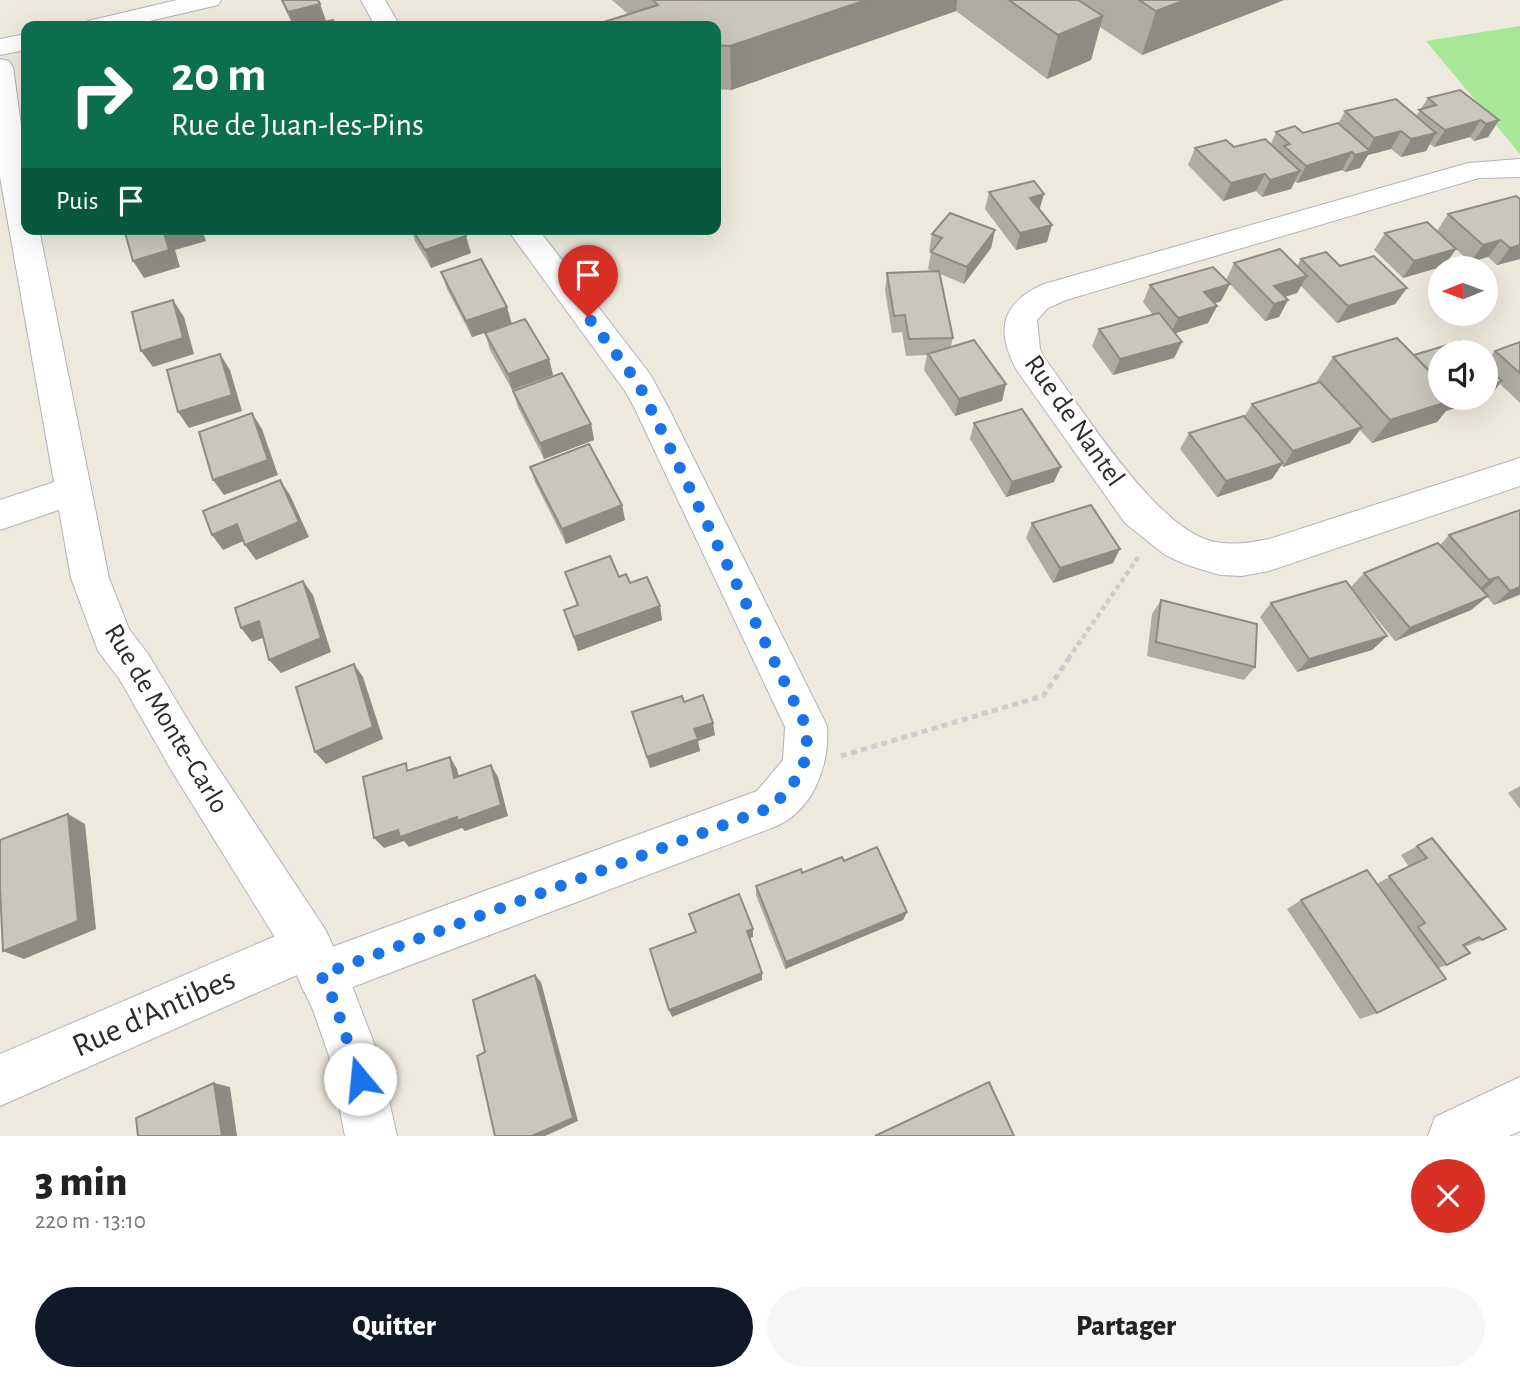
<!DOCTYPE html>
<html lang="fr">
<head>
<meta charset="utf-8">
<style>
  :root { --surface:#fff; --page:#f6f6f6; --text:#222; --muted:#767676; --accent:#111827 }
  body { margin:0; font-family:"Alegreya Sans",sans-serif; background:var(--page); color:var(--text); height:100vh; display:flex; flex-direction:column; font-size:26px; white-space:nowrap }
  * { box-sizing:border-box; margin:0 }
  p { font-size:23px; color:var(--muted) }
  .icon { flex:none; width:38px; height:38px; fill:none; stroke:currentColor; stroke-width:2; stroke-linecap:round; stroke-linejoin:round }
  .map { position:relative; height:1136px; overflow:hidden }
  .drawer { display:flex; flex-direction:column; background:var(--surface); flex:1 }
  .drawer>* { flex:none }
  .banner { position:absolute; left:21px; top:21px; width:700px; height:214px; border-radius:14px; box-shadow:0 7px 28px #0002; background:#0b6e4f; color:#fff; overflow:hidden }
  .needle { width:46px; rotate:269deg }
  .controls { position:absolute; left:1428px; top:256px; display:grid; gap:14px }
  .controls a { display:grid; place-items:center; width:70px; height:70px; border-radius:50%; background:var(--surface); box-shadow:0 7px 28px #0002; font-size:35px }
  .pin { position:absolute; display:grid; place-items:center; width:60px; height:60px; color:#fff; margin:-72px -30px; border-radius:50% 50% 50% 0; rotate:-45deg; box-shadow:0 0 7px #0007 }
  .pin .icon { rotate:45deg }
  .me { position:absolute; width:77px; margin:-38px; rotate:343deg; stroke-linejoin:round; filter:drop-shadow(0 0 5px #0008) }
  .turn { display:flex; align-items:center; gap:24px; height:147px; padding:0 35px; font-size:32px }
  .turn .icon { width:91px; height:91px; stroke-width:2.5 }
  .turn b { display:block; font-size:49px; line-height:60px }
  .then { display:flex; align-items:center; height:66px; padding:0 35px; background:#0003; gap:14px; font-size:26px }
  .round { display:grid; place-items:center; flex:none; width:74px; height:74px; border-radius:37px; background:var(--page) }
  .headline { display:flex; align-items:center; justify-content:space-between; height:119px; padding:0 35px }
  h1 { font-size:42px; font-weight:800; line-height:52px }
  .button { display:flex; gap:14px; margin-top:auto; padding:14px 35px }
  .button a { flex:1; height:80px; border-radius:42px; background:var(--accent); color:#fff; font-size:28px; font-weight:800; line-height:80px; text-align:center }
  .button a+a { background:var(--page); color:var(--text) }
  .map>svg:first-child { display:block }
  .green { fill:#a8e797 }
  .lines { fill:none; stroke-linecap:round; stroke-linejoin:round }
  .minor-casing { stroke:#b1b2c0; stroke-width:2 }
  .tertiary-casing { stroke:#b1b2c0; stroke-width:2 }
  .secondary-casing { stroke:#b1b2c0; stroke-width:2 }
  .path-far1 { stroke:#ccc; stroke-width:4.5; stroke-dasharray:5 3.5; stroke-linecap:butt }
  .path { stroke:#ccc; stroke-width:5; stroke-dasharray:6 4.5; stroke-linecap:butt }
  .minor { fill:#fff; fill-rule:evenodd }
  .tertiary { fill:#fff; fill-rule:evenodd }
  .secondary { fill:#fff; fill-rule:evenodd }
  .wall { fill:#adaba2 }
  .shaded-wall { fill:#8d8b84 }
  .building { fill:#c9c7bc; stroke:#8d8b84; stroke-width:2 }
  .route { stroke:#1a73e8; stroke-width:12; stroke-dasharray:0 21.6 }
  .labels { text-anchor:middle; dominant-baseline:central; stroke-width:5; stroke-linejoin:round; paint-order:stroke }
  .street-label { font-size:28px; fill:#2c2c2c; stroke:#fff }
  .near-street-label { font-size:33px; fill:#2c2c2c; stroke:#fff }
</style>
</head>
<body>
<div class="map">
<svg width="1520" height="1136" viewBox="0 0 1520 1136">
  <rect width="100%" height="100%" fill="#eee9dd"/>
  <polygon class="green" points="1520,26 1520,154 1426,41"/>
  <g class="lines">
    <g class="minor-casing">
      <g id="minor">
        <polygon points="177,0 221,0 218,5 128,26 84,26 88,21"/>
        <polygon points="361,0 385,0 400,26 375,26"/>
        <polygon points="26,34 26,50 0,55 0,39"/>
        <path d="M1520,159V177L1479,178L1066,300L1048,308L1037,320L1040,349L1043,356C1081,407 1149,518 1205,539C1226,547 1248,543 1269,539L1520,458V486L1269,571L1242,576L1220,575L1187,565L1165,555L1125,523L1018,372C995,332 1000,303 1044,284L1468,163Z"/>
        <path d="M507,229H538L650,374L668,407L827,726C830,767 812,813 772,828L321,999L304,992L297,975L0,1106V1054L308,922L325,929L332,947L757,791L783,760L785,727L634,407L625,391Z"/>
        <polygon points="72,476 85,481 90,491 85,501 0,530 0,500"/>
      </g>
    </g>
    <g class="tertiary-casing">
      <polygon id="tertiary" points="0,59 9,61 13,67 26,161 26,229 39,229 109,578 129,629 148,654 203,745 325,929 352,986 379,1056 397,1136 345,1136 329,1056 313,1010 291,963 173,773 120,680 98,651 71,578 0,177"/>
    </g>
    <g class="secondary-casing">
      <polygon id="secondary" points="1520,1077 1520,1131 1509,1136 1428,1136 1435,1117"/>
    </g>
    <polyline class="path-far1" points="1068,659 1139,556"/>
    <polyline class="path" points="841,756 1043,696 1069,658"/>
    <use href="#minor" class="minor"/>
    <use href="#tertiary" class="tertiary"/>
    <use href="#secondary" class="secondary"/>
  </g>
  <g class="wall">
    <polygon points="281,0 318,0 326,21 307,26 293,26"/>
    <polygon points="612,0 1284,0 1142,55 1100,27 1091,60 1047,79 956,11 731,90 716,89 716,26 628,14"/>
    <polygon points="1428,98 1499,120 1488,137 1474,141 1470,137 1434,147 1430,144 1426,151 1401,157 1391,149 1368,155 1360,168 1345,172 1342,170 1297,183 1295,181 1291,189 1262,197 1256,191 1223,201 1188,165 1195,148 1234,147 1271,144 1276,132 1303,133 1338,124 1345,111 1416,116"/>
    <polygon points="989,192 1044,194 1039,210 1047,242 1016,250 985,209"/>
    <polygon points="1520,199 1520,259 1497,265 1488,257 1470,262 1456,249 1444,266 1403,278 1374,250 1385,233 1437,231 1448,214"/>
    <polygon points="411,229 462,229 471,253 431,268 415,241"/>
    <polygon points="995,230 991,248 964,284 940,274 953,338 951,346 1006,384 1002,401 955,416 924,370 927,355 906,356 902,332 892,333 885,290 887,273 934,272 928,269 931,252 929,251 932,234"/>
    <polygon points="1301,259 1340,266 1407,288 1395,304 1337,323 1301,286 1297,293 1285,297 1288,300 1279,317 1265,321 1226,280 1234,263 1297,266"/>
    <polygon points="441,272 512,324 549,359 553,375 512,390 490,350 485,333 510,324 472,337 447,289"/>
    <polygon points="1150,285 1221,301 1214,304 1217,306 1208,323 1175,333 1182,342 1174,358 1113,375 1092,346 1099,329 1153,315 1143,302"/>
    <polygon points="1520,342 1520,403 1500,384 1488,398 1446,411 1437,422 1372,443 1360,430 1350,443 1283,467 1281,465 1272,479 1217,497 1180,449 1189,433 1244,417 1252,404 1318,382 1317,381 1333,357 1414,355 1486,397 1486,362 1495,351"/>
    <polygon points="513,391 591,424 594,440 544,459 518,407"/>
    <polygon points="974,423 1054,482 1006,497 970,439"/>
    <polygon points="530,467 622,505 625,520 566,544 535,482"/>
    <polygon points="1520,510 1520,595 1494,605 1487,597 1471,610 1395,641 1356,594 1387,636 1372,650 1297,672 1260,617 1271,603 1351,587 1364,573 1440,545 1449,535"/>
    <polygon points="1032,523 1113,563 1053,583 1026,538"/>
    <polygon points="565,572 619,577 630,583 660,606 662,620 578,651 564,610 577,605"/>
    <polygon points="1161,600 1255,667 1244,680 1147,656 1152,614"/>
    <polygon points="684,702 715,735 698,741 700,751 650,768 632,712"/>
    <polygon points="1520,786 1520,809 1508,793"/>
    <polygon points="1432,838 1482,940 1465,947 1447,965 1438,968 1377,1013 1360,1019 1287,909 1301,900 1376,884 1409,867 1401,855"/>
    <polygon points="844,861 907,912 903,920 785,969 756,895 756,886"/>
  </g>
  <g class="shaded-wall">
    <polygon points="866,0 957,0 956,11 731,90 730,46"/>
    <polygon points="1185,0 1284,0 1142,55 1156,11"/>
    <polygon points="320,4 326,21 307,26 294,26 288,12"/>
    <polygon points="1103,16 1091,60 1047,79 1058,35"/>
    <polygon points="1481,120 1470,137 1434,147 1445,130"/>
    <polygon points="1499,120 1488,137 1474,141 1486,124"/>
    <polygon points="1401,131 1391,149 1368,155 1360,168 1345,172 1355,155 1367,152 1374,138"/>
    <polygon points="1436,133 1426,151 1401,157 1411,139"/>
    <polygon points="1352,152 1342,170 1297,183 1306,166"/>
    <polygon points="1300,171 1291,189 1262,197 1270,180"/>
    <polygon points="1265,174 1256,191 1223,201 1231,183"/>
    <polygon points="1044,194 1039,211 1030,198"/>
    <polygon points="1052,225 1047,242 1016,250 1020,233"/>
    <polygon points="176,229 202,229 206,241 175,250 180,267 144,278 133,261 164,233"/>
    <polygon points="995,230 991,248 964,284 967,267"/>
    <polygon points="466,236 471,253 431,268 425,250"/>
    <polygon points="1501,240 1488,257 1470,262 1483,245"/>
    <polygon points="1520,245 1520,259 1497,265 1510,248"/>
    <polygon points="1456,249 1444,266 1403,278 1414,261"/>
    <polygon points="1307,276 1297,293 1271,301 1274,286"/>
    <polygon points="1230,284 1221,301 1196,309 1204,292"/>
    <polygon points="1407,288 1395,304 1337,323 1348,306"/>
    <polygon points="173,300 184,317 194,354 153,367 141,351"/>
    <polygon points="1288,300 1279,317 1265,321 1274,304"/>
    <polygon points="1217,306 1208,323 1170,335 1178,318"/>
    <polygon points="507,307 512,324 472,337 466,321"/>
    <polygon points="1182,342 1174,358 1113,375 1120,359"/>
    <polygon points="220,354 230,370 242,411 189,428 178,412"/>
    <polygon points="549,359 553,375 512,390 508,374"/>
    <polygon points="1502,381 1488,398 1446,411 1437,422 1372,443 1390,420 1453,397 1486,397 1486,387"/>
    <polygon points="1006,384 1002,401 955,416 959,399"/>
    <polygon points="252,413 262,429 278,475 224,495 213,480"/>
    <polygon points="591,424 594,440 544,459 540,443"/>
    <polygon points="1362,427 1350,443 1283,467 1293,451"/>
    <polygon points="1283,463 1272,479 1217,497 1226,481"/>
    <polygon points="1061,467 1054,482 1006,497 1012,482"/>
    <polygon points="280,480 290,495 309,537 256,560 245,545"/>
    <polygon points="622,505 625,520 566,544 562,529"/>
    <polygon points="237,524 248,539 223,550 212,535"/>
    <polygon points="1120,549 1113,563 1053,583 1060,568"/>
    <polygon points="1498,577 1482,592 1473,595 1489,580"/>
    <polygon points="303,581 313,595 331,652 281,673 269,660"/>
    <polygon points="1520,587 1520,594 1494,605 1510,591"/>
    <polygon points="1488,596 1471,610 1395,641 1410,628"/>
    <polygon points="660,606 662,620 578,651 574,637"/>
    <polygon points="259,621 270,635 252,642 241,628"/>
    <polygon points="1387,636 1372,650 1297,672 1309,659"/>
    <polygon points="354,664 363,677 383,739 326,764 315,752"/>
    <polygon points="713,723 715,735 698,741 700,751 650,768 647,757 694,729"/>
    <polygon points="450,757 457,769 462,789 454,778"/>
    <polygon points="491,765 498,777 508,816 465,831 462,828 409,847 404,841 384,848 374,838"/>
    <polygon points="68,814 85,824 96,929 24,959 3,951"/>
    <polygon points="907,912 903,920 785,969 786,962"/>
    <polygon points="753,929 753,937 748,939 747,931"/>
    <polygon points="762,973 762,980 672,1017 669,1010"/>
    <polygon points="535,975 541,982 578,1121 545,1136 532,1136"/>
    <polygon points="214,1083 230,1087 237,1136 222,1136"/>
  </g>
  <g class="building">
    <polygon points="282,0 318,0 320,4 288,12"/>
    <polygon points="653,0 866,0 730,46 716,45 716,26 591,26 658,5"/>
    <polygon points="1009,0 1078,0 1103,16 1058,35"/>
    <polygon points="1139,0 1185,0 1156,11"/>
    <polygon points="333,20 336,26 308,26"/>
    <polygon points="119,23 120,26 108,26"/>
    <polygon points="1460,90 1499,120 1486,124 1481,120 1445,130 1419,110 1436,105 1428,98"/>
    <polygon points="1396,99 1436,133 1411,139 1401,131 1374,138 1345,111"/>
    <polygon points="1338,123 1370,151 1355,155 1352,152 1306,166 1284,146 1290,144 1276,132 1295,126 1303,133"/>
    <polygon points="1265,139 1300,171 1270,180 1265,174 1231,183 1195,148 1226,140 1234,147"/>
    <polygon points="1034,181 1044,194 1030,198 1052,225 1020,233 989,192"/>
    <polygon points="1516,196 1520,199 1520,245 1510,248 1501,240 1483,245 1448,214"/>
    <polygon points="950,213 995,230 967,267 931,252 942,238 932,234"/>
    <polygon points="1427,222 1456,249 1414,261 1385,233"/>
    <polygon points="124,229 176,229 164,233 169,250 133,261"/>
    <polygon points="412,229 462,229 466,236 425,250"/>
    <polygon points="1280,249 1307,276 1274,286 1288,300 1274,304 1234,263"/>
    <polygon points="1326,252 1340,266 1374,256 1407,288 1348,306 1301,259"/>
    <polygon points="481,259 507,307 466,321 441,272"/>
    <polygon points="1213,267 1230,284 1204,292 1217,306 1178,318 1150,285"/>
    <polygon points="939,271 953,338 909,339 905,315 894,316 887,273"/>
    <polygon points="173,300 183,338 141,351 132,312"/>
    <polygon points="1159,313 1182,342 1120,359 1099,329"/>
    <polygon points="525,319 549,359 508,374 485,333"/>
    <polygon points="1397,338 1440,382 1440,397 1455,397 1456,399 1390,420 1333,357"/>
    <polygon points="974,340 1006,384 959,399 928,354"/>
    <polygon points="1461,341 1472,352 1440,352 1440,382 1414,355"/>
    <polygon points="1520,342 1520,373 1495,351"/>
    <polygon points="220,354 232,395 178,412 167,370"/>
    <polygon points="1486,366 1502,381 1486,387"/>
    <polygon points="562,373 591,424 540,443 513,391"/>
    <polygon points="1320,382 1362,427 1293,451 1252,404"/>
    <polygon points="1022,409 1061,467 1012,482 974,423"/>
    <polygon points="252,413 268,460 213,480 199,432"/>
    <polygon points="1244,416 1283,463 1226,481 1189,433"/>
    <polygon points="589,444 622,505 562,529 530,467"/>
    <polygon points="280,480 299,522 245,545 237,524 212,535 203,511"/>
    <polygon points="1091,505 1120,549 1060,568 1032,523"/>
    <polygon points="1520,510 1520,587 1510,591 1498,577 1489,580 1449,535"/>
    <polygon points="1438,543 1488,596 1410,628 1364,573"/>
    <polygon points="610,556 619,577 626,574 630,583 647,577 660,606 574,637 564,610 578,605 565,572"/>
    <polygon points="303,581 321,638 269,660 259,621 241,628 235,608"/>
    <polygon points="1346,581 1387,636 1309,659 1271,603"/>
    <polygon points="1161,600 1257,624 1255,667 1156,642"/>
    <polygon points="354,664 373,727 315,752 296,687"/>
    <polygon points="703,695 713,723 694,729 698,739 647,757 632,712 682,696 684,702"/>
    <polygon points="450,757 454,778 491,765 501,805 457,821 457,817 400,837 398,830 374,838 363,777 406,763 407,771"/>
    <polygon points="68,814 78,921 3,951 0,888 0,840"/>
    <polygon points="1432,838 1506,929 1482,940 1479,937 1463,945 1470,953 1447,965 1418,927 1425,923 1389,876 1427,858 1417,846"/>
    <polygon points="877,847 907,912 786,962 756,886 801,869 802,873 842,857 844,861"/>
    <polygon points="1367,870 1446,979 1377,1013 1301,900"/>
    <polygon points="739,894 753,929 747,931 762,973 669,1010 650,949 696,932 689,914"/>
    <polygon points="535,975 573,1118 532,1136 495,1136 477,1056 485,1052 473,1000"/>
    <polygon points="989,1082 1014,1136 875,1136"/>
    <polygon points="214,1083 222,1136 138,1136 136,1118"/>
  </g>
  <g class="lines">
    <path class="route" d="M360,1079L335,1003L321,975L772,807C799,778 810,767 806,726L650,407L638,383L588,317"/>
  </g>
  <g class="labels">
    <g class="street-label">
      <text transform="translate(1074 421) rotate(55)">Rue de Nantel</text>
      <text transform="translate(166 719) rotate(59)">Rue de Monte-Carlo</text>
    </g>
    <g class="near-street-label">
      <text transform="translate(154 1013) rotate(-24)">Rue d'Antibes</text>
    </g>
  </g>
</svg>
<div class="controls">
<a><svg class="needle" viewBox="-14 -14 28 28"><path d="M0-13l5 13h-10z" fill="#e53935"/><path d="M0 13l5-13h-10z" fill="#767676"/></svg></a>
<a><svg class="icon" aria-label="sound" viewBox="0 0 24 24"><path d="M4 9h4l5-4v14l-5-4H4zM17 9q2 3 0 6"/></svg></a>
</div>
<div class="pin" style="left:588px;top:317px;background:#d93025"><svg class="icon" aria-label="arrive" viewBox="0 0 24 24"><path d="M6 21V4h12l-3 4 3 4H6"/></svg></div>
<svg class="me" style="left:360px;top:1079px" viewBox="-20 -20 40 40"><circle r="19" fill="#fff"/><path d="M0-13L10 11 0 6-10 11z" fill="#1a73e8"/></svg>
<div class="banner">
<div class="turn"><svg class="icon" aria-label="right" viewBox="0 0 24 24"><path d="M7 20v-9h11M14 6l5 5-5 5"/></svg><div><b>20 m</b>Rue de Juan-les-Pins</div></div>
<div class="then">Puis<svg class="icon" aria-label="arrive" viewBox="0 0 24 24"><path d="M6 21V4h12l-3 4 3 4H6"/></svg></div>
</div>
</div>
<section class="drawer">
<div class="headline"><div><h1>3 min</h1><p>220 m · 13:10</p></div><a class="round" style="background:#d93025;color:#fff"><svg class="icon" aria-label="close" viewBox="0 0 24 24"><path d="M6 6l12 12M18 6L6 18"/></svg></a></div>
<div class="button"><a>Quitter</a><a>Partager</a></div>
</section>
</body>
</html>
